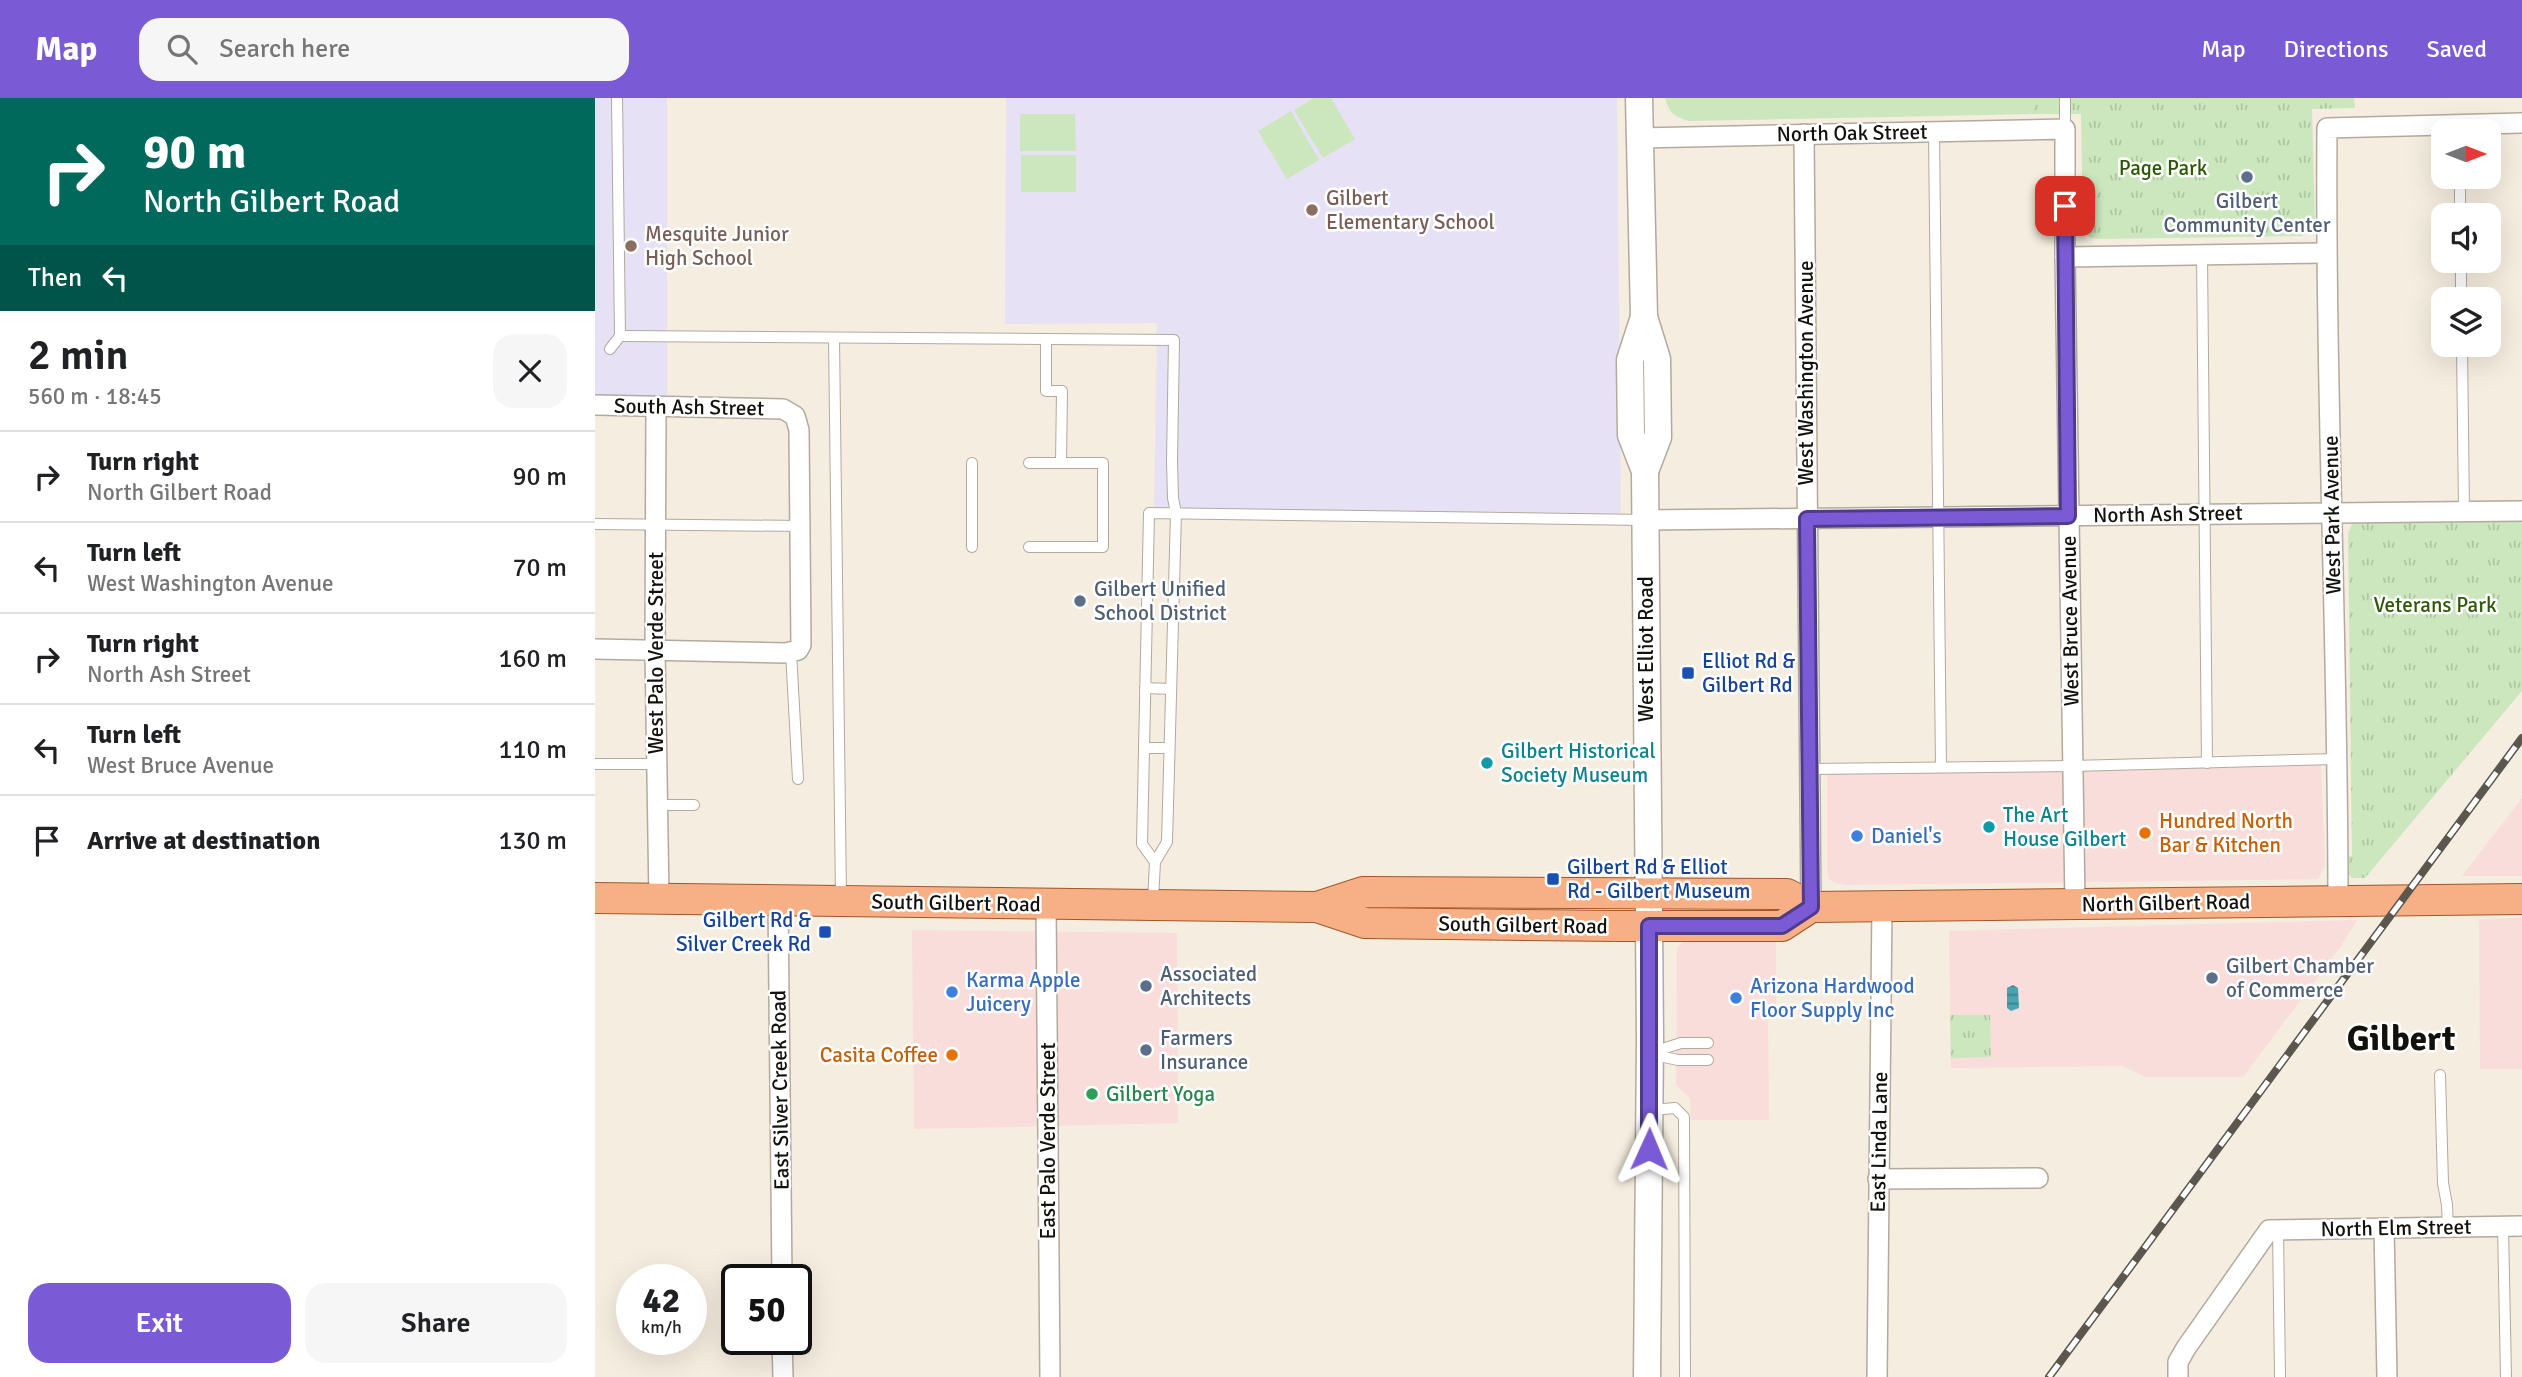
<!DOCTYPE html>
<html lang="en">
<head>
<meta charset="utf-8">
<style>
  :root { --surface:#fff; --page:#f6f6f6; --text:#202124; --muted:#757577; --line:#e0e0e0; --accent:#7b5bd5 }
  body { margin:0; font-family:Signika,sans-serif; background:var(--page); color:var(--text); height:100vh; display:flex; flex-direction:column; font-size:26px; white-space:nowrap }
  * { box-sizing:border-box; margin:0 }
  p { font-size:23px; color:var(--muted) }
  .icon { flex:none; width:38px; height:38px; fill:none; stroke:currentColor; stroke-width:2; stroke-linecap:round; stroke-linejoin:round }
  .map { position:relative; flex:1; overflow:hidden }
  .panel { display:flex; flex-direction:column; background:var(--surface); width:595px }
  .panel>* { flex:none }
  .hud { background:#00695c; color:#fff; overflow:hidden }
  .needle { width:46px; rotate:90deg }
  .tools { position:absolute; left:1836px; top:21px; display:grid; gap:14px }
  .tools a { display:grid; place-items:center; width:70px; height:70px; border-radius:14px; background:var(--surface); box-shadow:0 7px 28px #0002; font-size:35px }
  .speed { position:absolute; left:21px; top:1166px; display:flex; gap:14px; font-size:35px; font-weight:700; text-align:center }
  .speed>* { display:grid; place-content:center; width:91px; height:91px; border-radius:50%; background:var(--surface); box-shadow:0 7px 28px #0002; line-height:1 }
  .speed small { font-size:18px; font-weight:400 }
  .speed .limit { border:4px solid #111; border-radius:10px; background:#fff; color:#111 }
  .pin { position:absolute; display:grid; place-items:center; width:60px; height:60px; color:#fff; margin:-30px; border-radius:14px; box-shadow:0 4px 10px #0006 }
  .me { position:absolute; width:77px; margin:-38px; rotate:1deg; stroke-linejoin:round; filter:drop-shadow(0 0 5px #0008) }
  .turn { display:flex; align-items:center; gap:24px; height:147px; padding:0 28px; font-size:32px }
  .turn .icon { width:91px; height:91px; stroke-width:2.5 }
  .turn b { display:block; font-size:49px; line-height:60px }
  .then { display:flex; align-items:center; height:66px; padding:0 28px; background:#0003; gap:14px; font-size:26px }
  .round { display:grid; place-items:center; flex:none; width:74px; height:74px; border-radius:21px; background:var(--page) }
  .headline { display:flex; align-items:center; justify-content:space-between; height:119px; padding:0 28px }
  h1 { font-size:42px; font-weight:600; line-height:52px }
  .primary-button { display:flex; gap:14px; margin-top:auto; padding:14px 28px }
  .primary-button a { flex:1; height:80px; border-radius:21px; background:var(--accent); color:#fff; font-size:28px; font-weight:600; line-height:80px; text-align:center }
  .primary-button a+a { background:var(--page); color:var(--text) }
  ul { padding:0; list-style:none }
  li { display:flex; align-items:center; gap:21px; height:91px; padding:0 28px; border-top:2px solid var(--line) }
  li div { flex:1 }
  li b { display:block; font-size:26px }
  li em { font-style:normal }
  header { display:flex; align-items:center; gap:42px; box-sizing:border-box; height:98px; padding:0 35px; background:var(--accent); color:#fff }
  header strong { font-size:33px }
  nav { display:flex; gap:38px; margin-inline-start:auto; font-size:24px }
  .search { width:490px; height:63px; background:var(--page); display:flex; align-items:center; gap:18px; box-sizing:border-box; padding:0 24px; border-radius:21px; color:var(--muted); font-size:26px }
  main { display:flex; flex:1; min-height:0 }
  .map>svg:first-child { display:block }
  .commercial { fill:#f8ddda }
  .education { fill:#e7e1f6 }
  .park { fill:url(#park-tufts) }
  .pitch { fill:#cce7be }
  .water { fill:url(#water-rules) }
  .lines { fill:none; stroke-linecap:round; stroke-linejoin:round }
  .lane-casing { stroke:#b2aa9d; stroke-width:12 }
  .street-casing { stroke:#b2aa9d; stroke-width:22 }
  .secondary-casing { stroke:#b2aa9d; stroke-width:29 }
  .primary-casing { stroke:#a35626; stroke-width:32 }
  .lane { stroke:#fff; stroke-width:10 }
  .street { stroke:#fff; stroke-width:19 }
  .secondary { stroke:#fff; stroke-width:26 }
  .primary { stroke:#f7b085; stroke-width:30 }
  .rail-casing { stroke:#5b574f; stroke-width:8 }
  .rail { stroke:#fff; stroke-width:5; stroke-dasharray:16; stroke-linecap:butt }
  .route-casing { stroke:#503b8a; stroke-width:18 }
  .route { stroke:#7b5bd5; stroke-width:12 }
  .service-dot { fill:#5c6f8a; stroke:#fff; stroke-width:2.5 }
  .education-dot { fill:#8d6e63; stroke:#fff; stroke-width:2.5 }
  .transit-dot { fill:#1a4fb4; stroke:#fff; stroke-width:2.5 }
  .culture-dot { fill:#0f9aa8; stroke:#fff; stroke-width:2.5 }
  .food-dot { fill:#e8710a; stroke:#fff; stroke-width:2.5 }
  .shop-dot { fill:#3f7fe0; stroke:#fff; stroke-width:2.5 }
  .leisure-dot { fill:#2e9e5b; stroke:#fff; stroke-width:2.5 }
  .labels { text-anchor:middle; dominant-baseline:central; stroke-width:5; stroke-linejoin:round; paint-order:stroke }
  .street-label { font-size:21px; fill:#13110c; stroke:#fff }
  .park-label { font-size:21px; fill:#2d5805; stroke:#fff }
  .education-label { font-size:21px; fill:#785e54; stroke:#fff; text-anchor:start }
  .service-label { font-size:21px; fill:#4e5e75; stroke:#fff; text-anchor:start }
  .transit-label { font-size:21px; fill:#164399; stroke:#fff; text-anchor:start }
  .culture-label { font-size:21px; fill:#0d838f; stroke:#fff; text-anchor:start }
  .food-label { font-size:21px; fill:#c56008; stroke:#fff; text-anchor:start }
  .shop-label { font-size:21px; fill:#366cbe; stroke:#fff; text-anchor:start }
  .leisure-label { font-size:21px; fill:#27864d; stroke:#fff; text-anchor:start }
  .town-label { font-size:35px; font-weight:bold; fill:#13110c; stroke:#fff }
</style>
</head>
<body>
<header>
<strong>Map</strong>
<div class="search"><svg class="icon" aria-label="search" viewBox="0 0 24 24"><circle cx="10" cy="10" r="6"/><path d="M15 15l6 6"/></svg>Search here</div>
<nav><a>Map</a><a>Directions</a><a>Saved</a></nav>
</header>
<main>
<section class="panel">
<div class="hud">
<div class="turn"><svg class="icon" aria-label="right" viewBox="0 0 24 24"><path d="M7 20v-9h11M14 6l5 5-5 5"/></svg><div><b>90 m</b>North Gilbert Road</div></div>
<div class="then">Then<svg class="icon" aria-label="left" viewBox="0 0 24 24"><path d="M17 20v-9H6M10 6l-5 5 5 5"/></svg></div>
</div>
<div class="headline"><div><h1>2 min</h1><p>560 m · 18:45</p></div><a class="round"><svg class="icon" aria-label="close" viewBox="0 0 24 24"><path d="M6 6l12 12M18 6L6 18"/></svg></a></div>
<ul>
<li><svg class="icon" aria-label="right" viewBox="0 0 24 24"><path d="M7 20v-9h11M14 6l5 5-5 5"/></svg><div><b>Turn right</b><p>North Gilbert Road</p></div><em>90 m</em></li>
<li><svg class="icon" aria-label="left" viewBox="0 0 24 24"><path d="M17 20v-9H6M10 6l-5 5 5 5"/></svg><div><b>Turn left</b><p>West Washington Avenue</p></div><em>70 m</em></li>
<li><svg class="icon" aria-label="right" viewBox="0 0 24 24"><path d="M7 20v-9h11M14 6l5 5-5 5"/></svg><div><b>Turn right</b><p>North Ash Street</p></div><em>160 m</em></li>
<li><svg class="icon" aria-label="left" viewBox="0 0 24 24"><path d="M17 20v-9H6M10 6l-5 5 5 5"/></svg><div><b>Turn left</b><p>West Bruce Avenue</p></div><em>110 m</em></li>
<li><svg class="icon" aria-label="arrive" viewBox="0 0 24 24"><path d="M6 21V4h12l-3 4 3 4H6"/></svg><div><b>Arrive at destination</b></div><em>130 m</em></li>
</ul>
<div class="primary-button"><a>Exit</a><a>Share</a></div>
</section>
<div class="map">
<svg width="1927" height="1279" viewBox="0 0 1927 1279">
  <defs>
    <pattern id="park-tufts" width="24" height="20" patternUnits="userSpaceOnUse" patternTransform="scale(1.75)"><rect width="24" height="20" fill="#cce7be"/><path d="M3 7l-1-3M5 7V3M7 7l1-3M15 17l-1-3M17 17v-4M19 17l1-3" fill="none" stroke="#aec5a2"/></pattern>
    <pattern id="water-rules" width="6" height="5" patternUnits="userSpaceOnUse" patternTransform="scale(1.75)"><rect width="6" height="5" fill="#4aa3b0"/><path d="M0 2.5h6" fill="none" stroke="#3c838e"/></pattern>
  </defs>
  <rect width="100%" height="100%" fill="#f5eddf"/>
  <g class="commercial">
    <polygon points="1726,667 1730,767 1723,781 1252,787 1240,785 1234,781 1232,771 1232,676"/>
    <polygon points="1927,700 1927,778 1867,778"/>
    <polygon points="1927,820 1927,971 1885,971 1884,821"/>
    <polygon points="1762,822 1746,848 1648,979 1551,979 1527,968 1356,970 1354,833"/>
    <polygon points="317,832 582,835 583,1025 319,1031"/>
    <polygon points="1181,836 1181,917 1173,917 1174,1022 1096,1022 1095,1000 1081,987 1082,850 1093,839"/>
  </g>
  <g class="education">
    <polygon points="0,0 72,0 72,302 0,301"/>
    <polygon points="411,0 1022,0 1026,419 559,411 562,225 410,226"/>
  </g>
  <g class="park">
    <polygon points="1440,0 1759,0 1760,10 1717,11 1720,127 1715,134 1706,138 1502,141 1496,140 1488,133 1486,16 1440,16"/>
    <polygon points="1927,419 1927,593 1770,780 1757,780 1750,772 1748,759 1757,758 1753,435 1757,426 1763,422"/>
    <polygon points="1355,917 1395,917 1396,959 1356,960"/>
  </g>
  <g class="pitch">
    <polygon points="719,0 736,0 760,41 728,60 699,12"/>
    <path d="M1070,0H1440V16L1094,23C1080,19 1074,15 1070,0Z"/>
    <polygon points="696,13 724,62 692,81 663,33"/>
    <polygon points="425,16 480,16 481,53 425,53"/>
    <rect x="426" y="57" width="55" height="37"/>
  </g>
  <polygon class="water" points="1418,887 1423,890 1424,910 1416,913 1412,910 1412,890"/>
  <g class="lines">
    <g class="lane-casing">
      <g id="lane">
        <polyline points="1470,0 1470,31"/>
        <polyline points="1339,34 1346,669"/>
        <polyline points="1865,79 1865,117"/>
        <polyline points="1607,157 1612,665"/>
        <polyline points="1866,163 1866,201"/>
        <polyline points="25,238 579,242 577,363 578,400 581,415 572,744 560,764 558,803"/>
        <polyline points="239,240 246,800"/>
        <polyline points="451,241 451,293 467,293 466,365"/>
        <polyline points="1867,247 1869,413"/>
        <polyline points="15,251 25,238 22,0"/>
        <polyline points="377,365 377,449"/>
        <polyline points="434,365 508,365 508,449 434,449"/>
        <polyline points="0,426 206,428"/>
        <polyline points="196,554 203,681"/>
        <polyline points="550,590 576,591"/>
        <polyline points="549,650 574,650"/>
        <polyline points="0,666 62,666"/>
        <polyline points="1215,671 1477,668 1741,661"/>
        <polyline points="62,707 99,707"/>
        <polyline points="560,764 547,746 554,415 1050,422"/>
        <polyline points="1058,954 1086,945 1113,945"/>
        <polyline points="1055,956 1083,962 1113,962"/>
        <polyline points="1845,977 1848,1085 1852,1107 1853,1129"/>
        <polyline points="1057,1012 1080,1010 1089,1019 1090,1279"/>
        <polyline points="1908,1128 1911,1279"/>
        <polyline points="1683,1132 1685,1279"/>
      </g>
    </g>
    <g class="street-casing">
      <g id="street">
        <polyline points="1209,36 1216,809"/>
        <polyline points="1044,40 1470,31 1470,159 1480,806"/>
        <polyline points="1470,159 1731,155"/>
        <polyline points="0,307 188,311 200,318 204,332 206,547 203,552 191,555 0,551"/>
        <polyline points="61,309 60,553 64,801"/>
        <polyline points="1050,422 1927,413"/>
        <polyline points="183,803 187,1181"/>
        <path d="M1743,803C1743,545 1730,288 1732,30L1927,25"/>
        <polyline points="451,806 455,1279"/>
        <polyline points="1283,1081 1443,1080"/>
        <polyline points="1789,1130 1792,1279"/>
        <polyline points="187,1241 188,1279"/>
        <polyline points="1282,1279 1287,808"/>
        <polyline points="1583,1279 1583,1264 1591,1250 1674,1132 1927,1128"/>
      </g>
    </g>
    <g class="secondary-casing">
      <g id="secondary">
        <polyline points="1044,0 1049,219 1062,261 1063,339 1050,373"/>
        <polyline points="1049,219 1035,262 1036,337 1050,373 1055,940 1052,1279"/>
      </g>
    </g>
    <g class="primary-casing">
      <g id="primary">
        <polyline points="0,800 722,809 770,825 1024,828 1187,828 1216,809"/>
        <polyline points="722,809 768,794 1192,796 1216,809 1927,801"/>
      </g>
    </g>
    <use href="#lane" class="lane"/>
    <use href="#street" class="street"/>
    <use href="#secondary" class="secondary"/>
    <use href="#primary" class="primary"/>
    <g class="rail-casing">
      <polyline id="rail" points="1454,1279 1927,640"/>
    </g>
    <use href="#rail" class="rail"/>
  </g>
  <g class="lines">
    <g class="route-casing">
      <polyline id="route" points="1054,1051 1054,828 1187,828 1216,809 1212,421 1473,418 1470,108"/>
    </g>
    <use href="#route" class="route"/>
  </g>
  <g class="service-dot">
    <circle cx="1652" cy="79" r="7"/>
    <circle cx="485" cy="503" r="7"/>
    <circle cx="1617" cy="880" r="7"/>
    <circle cx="551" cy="888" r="7"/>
    <circle cx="551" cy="952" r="7"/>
  </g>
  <g class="education-dot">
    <circle cx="717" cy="112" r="7"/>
    <circle cx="36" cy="148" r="7"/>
  </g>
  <g class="transit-dot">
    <rect x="1086" y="568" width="14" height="14" rx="3.5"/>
    <rect x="951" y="774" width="14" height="14" rx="3.5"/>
    <rect x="223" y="827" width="14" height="14" rx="3.5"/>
  </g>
  <g class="culture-dot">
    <circle cx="892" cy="665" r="7"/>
    <circle cx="1394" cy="729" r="7"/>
  </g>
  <g class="food-dot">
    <circle cx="1550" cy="735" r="7"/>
    <circle cx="357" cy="957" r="7"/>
  </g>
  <g class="shop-dot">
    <circle cx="1262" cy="738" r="7"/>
    <circle cx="357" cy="894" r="7"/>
    <circle cx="1141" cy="900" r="7"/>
  </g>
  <circle class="leisure-dot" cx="497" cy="996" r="7"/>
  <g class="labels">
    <g class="street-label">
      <text transform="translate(1257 35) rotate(-1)">North Oak Street</text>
      <text transform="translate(1211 275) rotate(-90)">West Washington Avenue</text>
      <text transform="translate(94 309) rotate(1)">South Ash Street</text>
      <text transform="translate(1573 416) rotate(-1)">North Ash Street</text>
      <text transform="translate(1737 417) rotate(-91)">West Park Avenue</text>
      <text transform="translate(1475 523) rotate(-91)">West Bruce Avenue</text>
      <text transform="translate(1051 551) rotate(-90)">West Elliot Road</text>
      <text transform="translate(61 555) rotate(-90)">West Palo Verde Street</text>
      <text transform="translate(361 805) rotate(1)">South Gilbert Road</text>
      <text transform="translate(1571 805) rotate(-1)">North Gilbert Road</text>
      <text transform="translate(928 827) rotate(1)">South Gilbert Road</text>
      <text transform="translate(185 992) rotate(-91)">East Silver Creek Road</text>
      <text transform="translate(453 1043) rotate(-90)">East Palo Verde Street</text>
      <text transform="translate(1284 1044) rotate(-89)">East Linda Lane</text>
      <text transform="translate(1801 1130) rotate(-1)">North Elm Street</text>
    </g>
    <g class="park-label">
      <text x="1568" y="70">Page Park</text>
      <text x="1840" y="507">Veterans Park</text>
    </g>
    <g class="education-label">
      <text x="731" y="100">Gilbert<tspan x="731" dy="24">Elementary School</tspan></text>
      <text x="50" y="136">Mesquite Junior<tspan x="50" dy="24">High School</tspan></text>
    </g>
    <g class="service-label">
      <text x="1652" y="103" text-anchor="middle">Gilbert<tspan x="1652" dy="24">Community Center</tspan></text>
      <text x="499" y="491">Gilbert Unified<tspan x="499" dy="24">School District</tspan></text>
      <text x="1631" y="868">Gilbert Chamber<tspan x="1631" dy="24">of Commerce</tspan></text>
      <text x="565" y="876">Associated<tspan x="565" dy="24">Architects</tspan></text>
      <text x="565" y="940">Farmers<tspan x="565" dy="24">Insurance</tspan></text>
    </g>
    <g class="transit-label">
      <text x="1107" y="563">Elliot Rd &amp;<tspan x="1107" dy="24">Gilbert Rd</tspan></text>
      <text x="972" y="769">Gilbert Rd &amp; Elliot<tspan x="972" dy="24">Rd - Gilbert Museum</tspan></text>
      <text x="216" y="822" text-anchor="end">Gilbert Rd &amp;<tspan x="216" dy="24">Silver Creek Rd</tspan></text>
    </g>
    <g class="culture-label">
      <text x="906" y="653">Gilbert Historical<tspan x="906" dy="24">Society Museum</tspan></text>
      <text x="1408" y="717">The Art<tspan x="1408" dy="24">House Gilbert</tspan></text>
    </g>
    <g class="food-label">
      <text x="1564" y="723">Hundred North<tspan x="1564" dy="24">Bar &amp; Kitchen</tspan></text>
      <text x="343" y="957" text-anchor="end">Casita Coffee</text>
    </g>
    <g class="shop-label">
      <text x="1276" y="738">Daniel's</text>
      <text x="371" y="882">Karma Apple<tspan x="371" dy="24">Juicery</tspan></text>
      <text x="1155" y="888">Arizona Hardwood<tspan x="1155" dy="24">Floor Supply Inc</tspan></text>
    </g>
    <g class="leisure-label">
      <text x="511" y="996">Gilbert Yoga</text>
    </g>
    <g class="town-label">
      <text x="1806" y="940">Gilbert</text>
    </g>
  </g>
</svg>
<div class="tools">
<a><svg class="needle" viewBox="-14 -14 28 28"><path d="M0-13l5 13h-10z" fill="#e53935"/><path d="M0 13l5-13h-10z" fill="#757577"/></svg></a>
<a><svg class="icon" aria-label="sound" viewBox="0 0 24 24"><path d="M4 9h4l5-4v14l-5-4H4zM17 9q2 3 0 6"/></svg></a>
<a><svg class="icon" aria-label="layers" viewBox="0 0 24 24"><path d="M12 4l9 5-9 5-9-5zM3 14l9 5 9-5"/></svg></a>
</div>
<div class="speed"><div>42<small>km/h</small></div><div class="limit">50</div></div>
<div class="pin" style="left:1470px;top:108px;background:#d93025"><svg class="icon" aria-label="arrive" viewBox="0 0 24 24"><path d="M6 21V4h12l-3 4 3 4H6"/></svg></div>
<svg class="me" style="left:1054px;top:1051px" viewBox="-20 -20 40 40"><path d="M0-17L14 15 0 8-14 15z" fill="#7b5bd5" stroke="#fff" stroke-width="4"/></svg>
</div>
</main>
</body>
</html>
